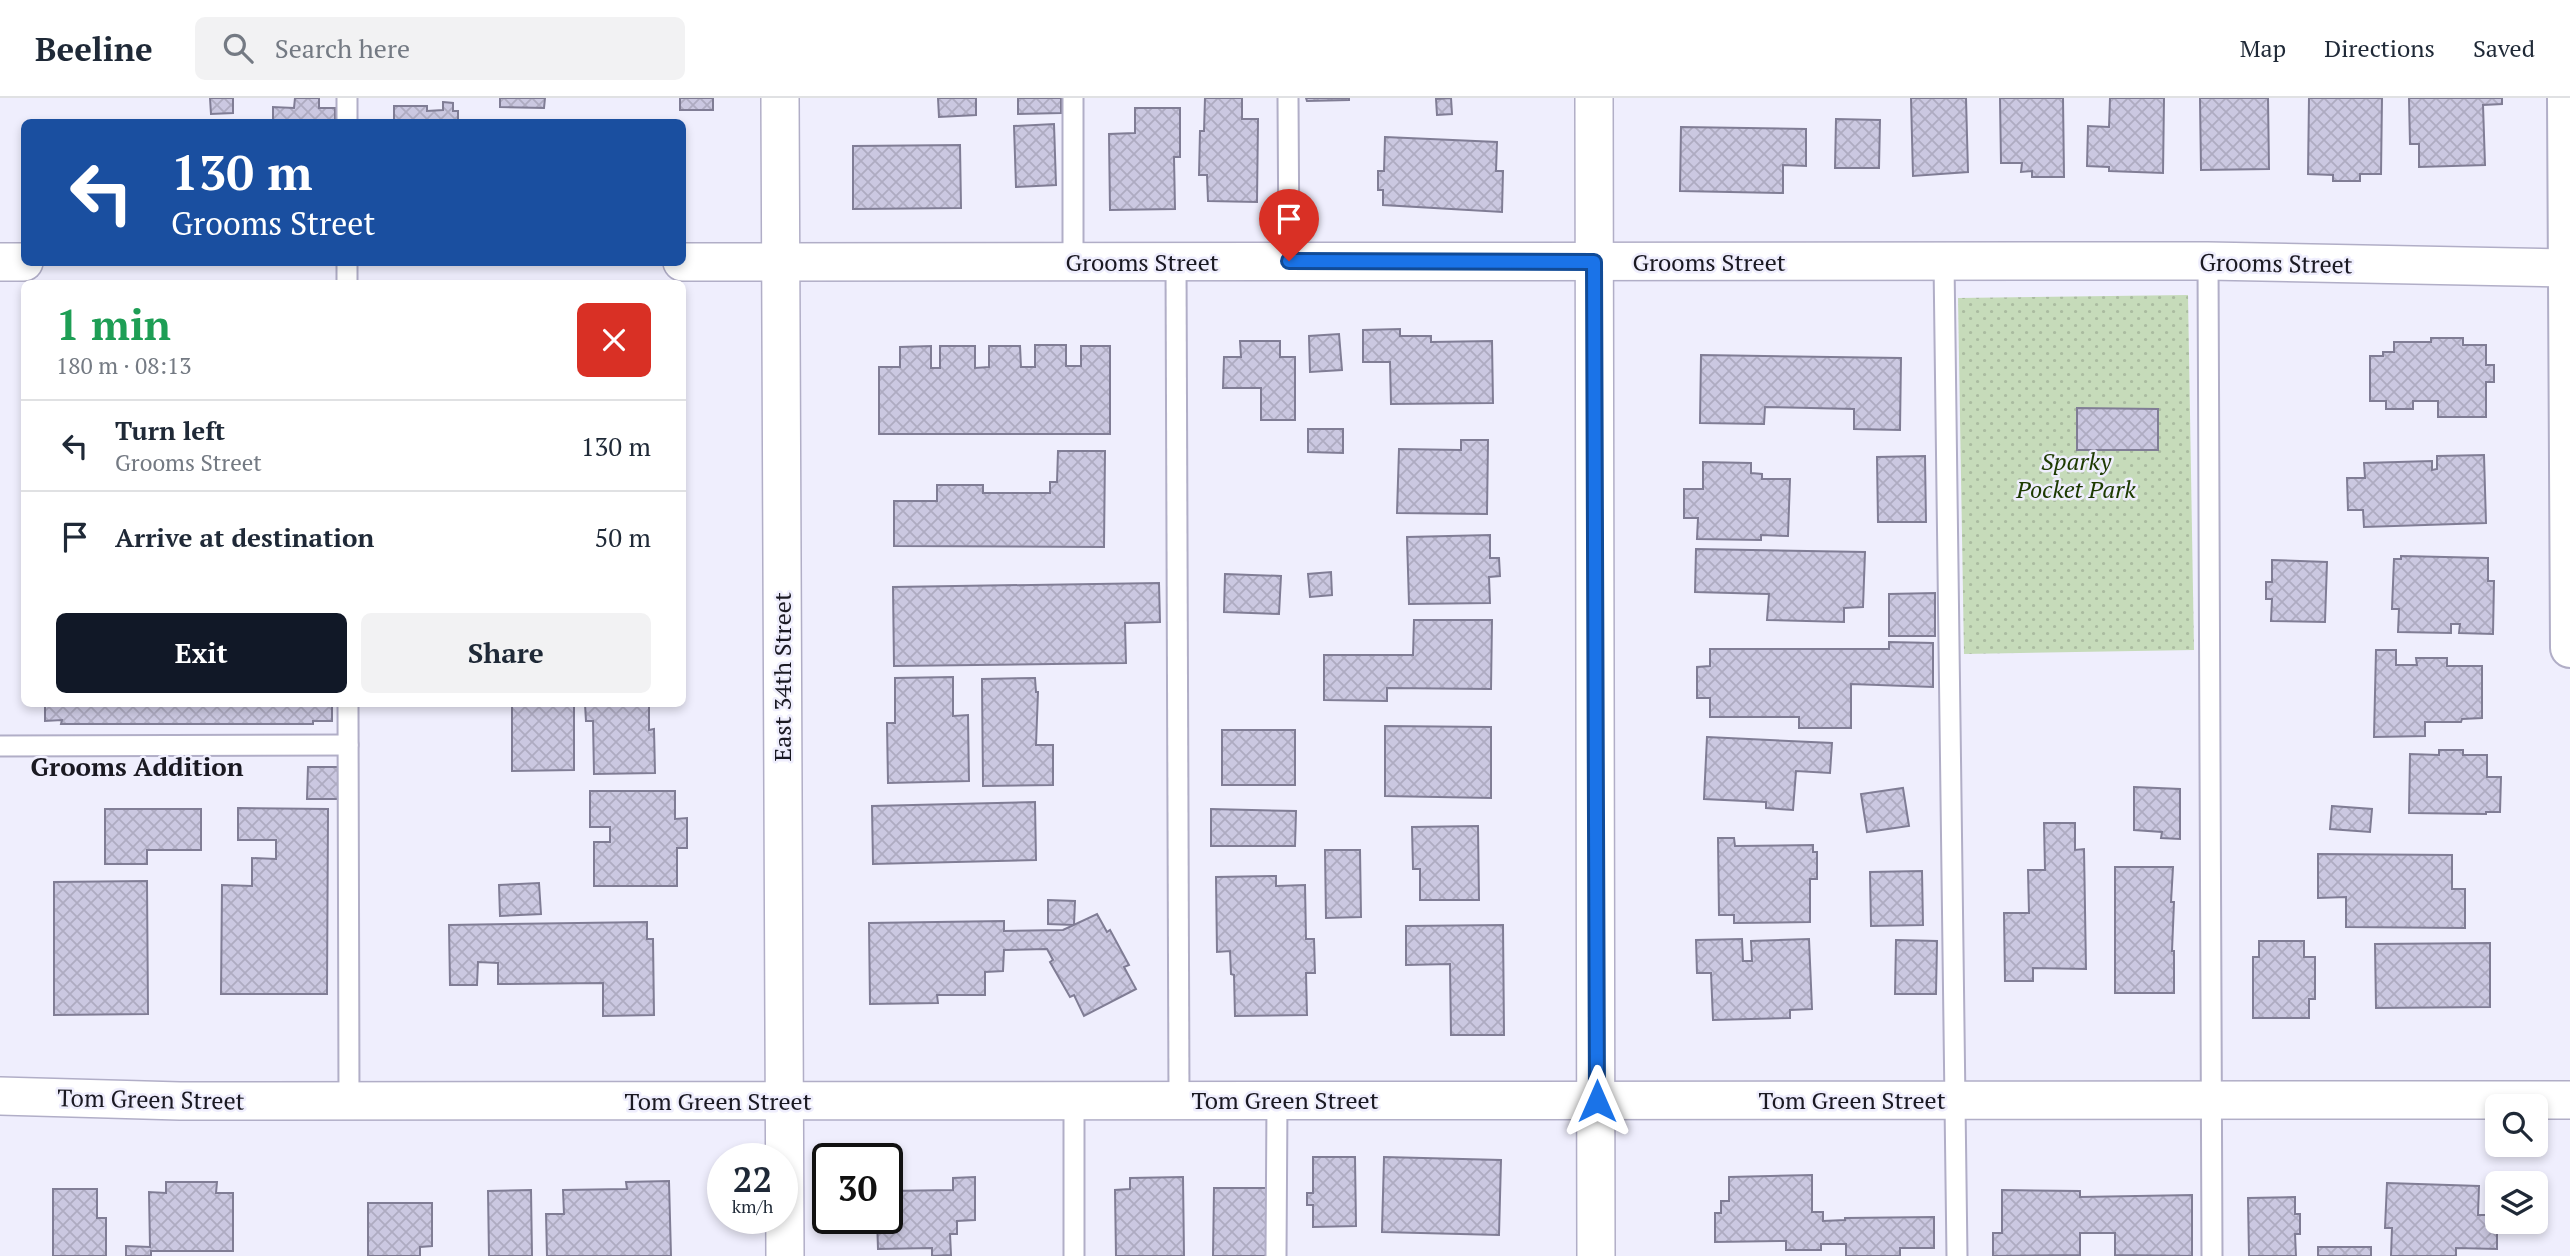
<!DOCTYPE html>
<html lang="en">
<head>
<meta charset="utf-8">
<style>
  :root { --surface:#fff; --page:#f2f2f3; --text:#1f2937; --muted:#747a83; --line:#e0e1e3; --accent:#111827 }
  body { margin:0; font-family:"PT Serif",serif; background:var(--page); color:var(--text); height:100vh; display:flex; flex-direction:column; font-size:26px; white-space:nowrap }
  * { box-sizing:border-box; margin:0 }
  p { font-size:23px; color:var(--muted) }
  .icon { flex:none; width:38px; height:38px; fill:none; stroke:currentColor; stroke-width:2; stroke-linecap:round; stroke-linejoin:round }
  .map { position:relative; flex:1; overflow:hidden }
  .panel { position:absolute; left:21px; top:182px; width:665px; height:427px; display:flex; flex-direction:column; background:var(--surface); border-radius:10px; box-shadow:0 4px 10px #0003 }
  .panel>* { flex:none }
  .hud { position:absolute; left:21px; top:21px; width:665px; height:147px; border-radius:10px; box-shadow:0 4px 10px #0003; background:#1a4fa0; color:#fff; overflow:hidden }
  .fabs { position:absolute; left:2485px; top:996px; display:grid; gap:14px }
  .fabs a { display:grid; place-items:center; width:63px; height:63px; border-radius:10px; background:var(--surface); box-shadow:0 4px 10px #0003; font-size:35px }
  .speed { position:absolute; left:707px; top:1045px; display:flex; gap:14px; font-size:35px; font-weight:700; text-align:center }
  .speed>* { display:grid; place-content:center; width:91px; height:91px; border-radius:50%; background:var(--surface); box-shadow:0 4px 10px #0003; line-height:1 }
  .speed small { font-size:18px; font-weight:400 }
  .speed .limit { border:4px solid #111; border-radius:10px; background:#fff; color:#111 }
  .pin { position:absolute; display:grid; place-items:center; width:60px; height:60px; color:#fff; margin:-72px -30px; border-radius:50% 50% 50% 0; rotate:-45deg; box-shadow:0 0 7px #0007 }
  .pin .icon { rotate:45deg }
  .me { position:absolute; width:77px; margin:-38px; rotate:0deg; stroke-linejoin:round; filter:drop-shadow(0 0 5px #0008) }
  .turn { display:flex; align-items:center; gap:24px; height:147px; padding:0 35px; font-size:32px }
  .turn .icon { width:91px; height:91px; stroke-width:2.5 }
  .turn b { display:block; font-size:49px; line-height:60px }
  .round { display:grid; place-items:center; flex:none; width:74px; height:74px; border-radius:10px; background:var(--page) }
  .headline { display:flex; align-items:center; justify-content:space-between; height:119px; padding:0 35px }
  h1 { font-size:42px; font-weight:800; line-height:52px; color:#1e9e55 }
  .cta { display:flex; gap:14px; margin-top:auto; padding:14px 35px }
  .cta a { flex:1; height:80px; border-radius:10px; background:var(--accent); color:#fff; font-size:28px; font-weight:800; line-height:80px; text-align:center }
  .cta a+a { background:var(--page); color:var(--text) }
  ul { padding:0; list-style:none }
  li { display:flex; align-items:center; gap:21px; height:91px; padding:0 35px; border-top:2px solid var(--line) }
  li div { flex:1 }
  li b { display:block; font-size:26px }
  li em { font-style:normal }
  header { display:flex; align-items:center; gap:42px; box-sizing:border-box; height:98px; padding:0 35px; background:var(--surface); border-bottom:2px solid var(--line) }
  header strong { font-size:33px }
  nav { display:flex; gap:38px; margin-inline-start:auto; font-size:24px }
  .search { width:490px; height:63px; background:var(--page); display:flex; align-items:center; gap:18px; box-sizing:border-box; padding:0 24px; border-radius:10px; color:var(--muted); font-size:26px }
  .map>svg:first-child { display:block }
  .park { fill:url(#park-dots) }
  .building { fill:url(#building-cross-hatch); stroke:#807d95; stroke-width:2 }
  .lines { fill:none; stroke-linecap:round; stroke-linejoin:round }
  .lane-casing { stroke:#b1aec7; stroke-width:23 }
  .street-casing { stroke:#b1aec7; stroke-width:40 }
  .secondary-casing { stroke:#b1aec7; stroke-width:42 }
  .lane { stroke:#fff; stroke-width:19 }
  .street { stroke:#fff; stroke-width:37 }
  .secondary { stroke:#fff; stroke-width:38 }
  .route-casing { stroke:#114b97; stroke-width:18 }
  .route { stroke:#1a73e8; stroke-width:12 }
  .labels { text-anchor:middle; dominant-baseline:central; stroke-width:5; stroke-linejoin:round; paint-order:stroke }
  .street-label { font-size:24px; fill:#1a1922; stroke:#efeefd }
  .park-label { font-size:24px; font-style:italic; fill:#1d3a01; stroke:#efeefd }
  .neighbourhood-label { font-size:26px; font-weight:bold; fill:#1a1922; stroke:#efeefd }
</style>
</head>
<body>
<header>
<strong>Beeline</strong>
<div class="search"><svg class="icon" aria-label="search" viewBox="0 0 24 24"><circle cx="10" cy="10" r="6"/><path d="M15 15l6 6"/></svg>Search here</div>
<nav><a>Map</a><a>Directions</a><a>Saved</a></nav>
</header>
<div class="map">
<svg width="2570" height="1158" viewBox="0 0 2570 1158">
  <defs>
    <pattern id="park-dots" width="8" height="8" patternUnits="userSpaceOnUse" patternTransform="scale(1.75)"><rect width="8" height="8" fill="#c6dbba"/><path d="M2 2h.1M6 6h.1" fill="none" stroke="#aabba0" stroke-width="1.8" stroke-linecap="round"/></pattern>
    <pattern id="building-cross-hatch" width="8" height="8" patternUnits="userSpaceOnUse" patternTransform="scale(1.75)"><rect width="8" height="8" fill="#cbc8e1"/><path d="M0 0l8 8M0 8l8-8" fill="none" stroke="#aeabc1"/></pattern>
  </defs>
  <rect width="100%" height="100%" fill="#efeefd"/>
  <polygon class="park" points="2188,197 2194,552 1964,556 1958,200"/>
  <g class="building">
    <polygon points="210,0 233,0 233,15 211,16"/>
    <polygon points="295,0 319,0 319,10 335,10 335,24 273,24 273,9 294,10"/>
    <polygon points="500,0 545,0 544,10 500,9"/>
    <rect x="680" y="0" width="33" height="12"/>
    <polygon points="938,0 976,0 976,17 939,19"/>
    <polygon points="1018,0 1061,0 1061,15 1018,16"/>
    <polygon points="1205,0 1242,0 1242,21 1258,21 1257,104 1208,103 1207,77 1199,77 1200,33 1204,33"/>
    <polygon points="1306,0 1349,0 1349,2 1307,3"/>
    <polygon points="1451,0 1452,16 1437,17 1436,1"/>
    <polygon points="1911,0 1966,0 1968,74 1913,78"/>
    <polygon points="2000,0 2063,0 2064,79 2032,79 2032,73 2021,74 2022,65 2001,65"/>
    <polygon points="2110,0 2164,0 2163,75 2109,73 2109,69 2087,68 2088,28 2109,29"/>
    <polygon points="2200,0 2268,0 2269,71 2201,72"/>
    <polygon points="2309,0 2382,0 2381,76 2360,76 2360,83 2333,83 2333,77 2308,76"/>
    <polygon points="2409,0 2502,0 2502,6 2483,7 2485,67 2419,69 2419,46 2410,46"/>
    <polygon points="443,4 453,5 453,13 458,13 458,24 394,24 394,8 427,8 427,13 443,12"/>
    <polygon points="1135,10 1180,10 1180,59 1174,59 1175,111 1110,112 1109,36 1135,35"/>
    <polygon points="1836,21 1880,22 1879,70 1835,70"/>
    <polygon points="1054,26 1056,87 1016,89 1014,28"/>
    <polygon points="1681,29 1806,31 1806,68 1783,67 1783,95 1680,93"/>
    <polygon points="1385,39 1497,44 1496,73 1503,73 1502,114 1383,107 1383,92 1378,92 1378,73 1384,73"/>
    <polygon points="960,47 961,110 853,111 853,48"/>
    <polygon points="1400,231 1400,238 1431,238 1431,244 1492,243 1493,305 1391,306 1390,264 1363,264 1363,232"/>
    <polygon points="1339,236 1342,272 1310,274 1309,238"/>
    <polygon points="2431,240 2463,240 2463,247 2486,247 2486,267 2494,267 2494,284 2486,284 2486,319 2438,319 2438,303 2413,303 2413,311 2386,311 2386,303 2370,303 2370,258 2383,258 2383,254 2394,254 2394,244 2431,244"/>
    <polygon points="1240,243 1280,243 1280,259 1295,259 1295,322 1261,322 1261,290 1223,290 1224,259 1241,259"/>
    <polygon points="1035,247 1066,247 1066,268 1081,268 1081,248 1110,248 1110,336 879,336 879,269 900,269 900,249 931,248 931,270 940,270 940,248 975,248 975,270 989,269 989,248 1020,248 1021,269 1035,269"/>
    <polygon points="1701,257 1901,260 1900,332 1854,331 1854,311 1765,309 1764,326 1700,325"/>
    <polygon points="2077,310 2158,311 2158,352 2077,352"/>
    <polygon points="1308,331 1343,331 1343,355 1308,354"/>
    <polygon points="1461,342 1488,342 1487,416 1397,415 1399,351 1461,352"/>
    <polygon points="1058,353 1105,353 1104,449 894,448 894,403 937,403 937,387 983,387 983,395 1050,395 1050,384 1057,384"/>
    <polygon points="2484,357 2486,425 2364,429 2363,412 2348,412 2347,380 2365,380 2364,365 2432,363 2432,372 2437,371 2437,358"/>
    <polygon points="1925,358 1926,424 1878,424 1877,359"/>
    <polygon points="1703,364 1751,365 1751,375 1762,376 1762,381 1790,381 1788,438 1761,437 1761,442 1697,441 1698,420 1684,420 1684,391 1703,391"/>
    <polygon points="1490,437 1490,460 1499,460 1500,478 1489,479 1490,505 1409,506 1407,439"/>
    <polygon points="1696,451 1865,454 1863,509 1844,510 1844,524 1767,522 1769,496 1695,494"/>
    <polygon points="2401,458 2488,460 2488,483 2494,483 2493,536 2459,535 2460,526 2451,526 2451,535 2398,534 2399,511 2392,511 2394,461 2401,461"/>
    <polygon points="2272,462 2327,464 2325,524 2271,523 2272,501 2266,501 2266,484 2272,484"/>
    <polygon points="1331,474 1332,497 1310,499 1308,476"/>
    <polygon points="1225,476 1281,478 1279,516 1224,514"/>
    <polygon points="1159,485 1160,524 1125,525 1126,565 894,568 893,489"/>
    <polygon points="1935,495 1935,538 1889,538 1889,496"/>
    <polygon points="1414,522 1492,522 1491,591 1387,590 1387,603 1324,602 1324,557 1413,557"/>
    <polygon points="1889,544 1933,545 1933,589 1851,586 1851,630 1799,630 1799,619 1710,619 1710,600 1697,600 1697,569 1710,568 1710,551 1889,551"/>
    <polygon points="2376,552 2396,552 2396,567 2417,567 2416,560 2447,560 2447,568 2482,568 2482,620 2462,621 2461,624 2425,624 2425,638 2374,639"/>
    <polygon points="953,579 953,618 968,617 969,683 888,685 887,625 895,625 895,580"/>
    <polygon points="1035,580 1036,594 1038,594 1036,647 1053,647 1053,687 983,688 982,581"/>
    <polygon points="45,606 332,606 332,623 313,623 313,626 61,626 62,622 45,623"/>
    <polygon points="512,606 574,606 574,672 512,673"/>
    <polygon points="585,606 649,606 649,632 654,631 655,675 594,676 593,623 586,623"/>
    <polygon points="1385,628 1491,629 1491,700 1385,698"/>
    <rect x="1222" y="632" width="73" height="55"/>
    <polygon points="1707,639 1832,645 1830,675 1796,673 1793,712 1766,710 1766,704 1704,701"/>
    <polygon points="2439,652 2463,652 2463,657 2487,657 2487,679 2501,679 2500,714 2486,714 2486,716 2409,715 2410,656 2439,657"/>
    <polygon points="308,669 338,669 338,701 307,701"/>
    <polygon points="2134,689 2180,691 2180,741 2161,740 2162,734 2134,732"/>
    <polygon points="1903,690 1909,728 1867,734 1861,696"/>
    <polygon points="590,693 675,693 675,721 687,720 687,750 677,750 677,788 594,788 594,744 610,744 610,729 590,729"/>
    <polygon points="1035,704 1036,762 873,766 872,708"/>
    <polygon points="2332,708 2372,711 2370,734 2330,731"/>
    <polygon points="238,710 328,711 327,896 221,896 222,787 252,788 252,760 276,761 276,742 238,742"/>
    <polygon points="105,711 201,711 201,752 147,752 147,766 105,766"/>
    <polygon points="1211,711 1296,713 1295,748 1211,748"/>
    <polygon points="2044,725 2075,725 2075,752 2084,751 2086,871 2033,870 2033,883 2005,883 2004,815 2029,815 2028,772 2045,772"/>
    <polygon points="1478,728 1479,802 1420,802 1420,771 1413,771 1412,729"/>
    <polygon points="1718,740 1734,740 1735,748 1813,747 1813,754 1817,754 1817,781 1810,781 1810,824 1734,825 1734,817 1719,817"/>
    <polygon points="1325,752 1360,752 1361,819 1326,820"/>
    <polygon points="2318,756 2452,757 2452,791 2465,791 2465,830 2346,829 2346,799 2318,800"/>
    <polygon points="2115,769 2173,769 2171,804 2174,804 2172,853 2174,853 2174,895 2115,895"/>
    <polygon points="1922,773 1923,827 1871,828 1870,774"/>
    <polygon points="1276,778 1276,788 1305,787 1306,841 1314,841 1315,875 1306,875 1307,917 1235,918 1234,877 1231,876 1230,853 1217,854 1216,779"/>
    <polygon points="147,783 148,916 54,917 54,784"/>
    <polygon points="539,785 541,816 500,818 499,787"/>
    <polygon points="1048,802 1075,803 1074,827 1048,826"/>
    <polygon points="1097,816 1107,834 1110,832 1129,867 1124,869 1136,891 1084,918 1074,897 1070,899 1050,864 1053,862 1047,851 1004,852 1003,873 985,874 985,897 937,897 938,905 870,906 869,825 1004,823 1004,833 1063,832"/>
    <polygon points="647,824 647,841 653,841 654,917 603,918 603,885 498,886 498,865 478,864 477,887 450,887 449,827"/>
    <polygon points="1503,827 1504,937 1451,937 1450,866 1406,867 1406,828"/>
    <polygon points="1742,841 1743,863 1752,863 1751,843 1809,841 1812,911 1790,912 1790,920 1713,922 1711,875 1697,875 1696,842"/>
    <polygon points="1896,842 1937,843 1936,896 1895,896"/>
    <polygon points="2259,843 2304,843 2304,859 2315,859 2315,901 2309,901 2309,920 2253,920 2253,859 2259,859"/>
    <polygon points="2490,845 2490,909 2376,910 2375,846"/>
    <polygon points="1313,1059 1355,1059 1356,1128 1313,1129 1313,1107 1307,1107 1307,1095 1313,1095"/>
    <polygon points="1384,1059 1501,1062 1499,1137 1382,1134"/>
    <polygon points="1812,1077 1812,1114 1823,1114 1823,1123 1845,1122 1845,1120 1934,1119 1934,1150 1900,1150 1900,1158 1846,1158 1846,1146 1821,1146 1821,1152 1786,1152 1786,1143 1715,1144 1715,1115 1721,1115 1721,1103 1729,1103 1729,1079"/>
    <polygon points="975,1079 975,1122 957,1123 957,1136 950,1136 951,1157 932,1158 932,1150 878,1151 877,1120 888,1120 888,1093 953,1092 953,1080"/>
    <polygon points="1183,1079 1184,1158 1116,1158 1115,1092 1130,1091 1130,1080"/>
    <polygon points="669,1083 671,1158 547,1158 546,1116 564,1116 563,1092 627,1091 626,1084"/>
    <polygon points="166,1084 217,1084 216,1095 233,1095 233,1153 151,1153 151,1158 126,1158 126,1148 150,1149 149,1094 166,1095"/>
    <polygon points="2387,1085 2479,1088 2478,1117 2497,1117 2497,1151 2456,1150 2456,1158 2391,1158 2392,1130 2385,1130"/>
    <polygon points="1214,1090 1273,1090 1272,1158 1213,1158"/>
    <polygon points="53,1091 97,1091 97,1120 106,1120 106,1158 53,1158"/>
    <polygon points="531,1092 532,1158 489,1158 488,1093"/>
    <polygon points="2002,1092 2080,1093 2080,1099 2192,1097 2192,1158 2115,1157 2115,1135 2080,1135 2080,1157 1993,1158 1993,1135 2002,1135"/>
    <polygon points="2295,1099 2295,1116 2300,1116 2300,1136 2295,1136 2296,1158 2249,1158 2248,1100"/>
    <polygon points="368,1105 432,1105 432,1148 420,1149 420,1158 368,1158"/>
    <rect x="2318" y="1149" width="53" height="9"/>
  </g>
  <g class="lines">
    <g class="lane-casing">
      <g id="lane">
        <polyline points="347,0 347,24"/>
        <polyline points="1073,0 1073,164"/>
        <polyline points="1288,0 1289,163"/>
        <polyline points="2208,163 2212,1158"/>
        <polyline points="347,164 347,186"/>
        <polyline points="1176,164 1179,1002"/>
        <polyline points="1944,164 1957,1158"/>
        <polyline points="348,606 349,1003"/>
        <polyline points="0,648 348,647"/>
        <polyline points="1074,1002 1074,1158"/>
        <polyline points="1276,1158 1277,1003"/>
      </g>
    </g>
    <g class="street-casing">
      <g id="street">
        <polyline points="780,0 785,1158"/>
        <polyline points="1594,0 1596,1158"/>
        <polyline points="0,164 24,164"/>
        <polyline points="682,164 2208,163 2567,170"/>
        <polyline points="0,998 180,1003 2570,1002"/>
      </g>
    </g>
    <g class="secondary-casing">
      <polyline id="secondary" points="2567,0 2570,550"/>
    </g>
    <use href="#lane" class="lane"/>
    <use href="#street" class="street"/>
    <use href="#secondary" class="secondary"/>
  </g>
  <g class="lines">
    <g class="route-casing">
      <polyline id="route" points="1289,163 1594,164 1597,1003"/>
    </g>
    <use href="#route" class="route"/>
  </g>
  <g class="labels">
    <g class="street-label">
      <text x="1142" y="164">Grooms Street</text>
      <text x="1709" y="164">Grooms Street</text>
      <text transform="translate(2276 165) rotate(1)">Grooms Street</text>
      <text transform="translate(782 579) rotate(-90)">East 34th Street</text>
      <text transform="translate(151 1001) rotate(1)">Tom Green Street</text>
      <text x="1285" y="1002">Tom Green Street</text>
      <text x="1852" y="1002">Tom Green Street</text>
      <text x="718" y="1003">Tom Green Street</text>
    </g>
    <g class="park-label">
      <text x="2076" y="363">Sparky<tspan x="2076" dy="28">Pocket Park</tspan></text>
    </g>
    <g class="neighbourhood-label">
      <text x="137" y="668">Grooms Addition</text>
    </g>
  </g>
</svg>
<div class="fabs">
<a><svg class="icon" aria-label="search" viewBox="0 0 24 24"><circle cx="10" cy="10" r="6"/><path d="M15 15l6 6"/></svg></a>
<a><svg class="icon" aria-label="layers" viewBox="0 0 24 24"><path d="M12 4l9 5-9 5-9-5zM3 14l9 5 9-5"/></svg></a>
</div>
<div class="speed"><div>22<small>km/h</small></div><div class="limit">30</div></div>
<div class="pin" style="left:1289px;top:163px;background:#d93025"><svg class="icon" aria-label="arrive" viewBox="0 0 24 24"><path d="M6 21V4h12l-3 4 3 4H6"/></svg></div>
<svg class="me" style="left:1597px;top:1003px" viewBox="-20 -20 40 40"><path d="M0-17L14 15 0 8-14 15z" fill="#1a73e8" stroke="#fff" stroke-width="4"/></svg>
<div class="hud">
<div class="turn"><svg class="icon" aria-label="left" viewBox="0 0 24 24"><path d="M17 20v-9H6M10 6l-5 5 5 5"/></svg><div><b>130 m</b>Grooms Street</div></div>
</div>
<section class="panel">
<div class="headline"><div><h1>1 min</h1><p>180 m · 08:13</p></div><a class="round" style="background:#d93025;color:#fff"><svg class="icon" aria-label="close" viewBox="0 0 24 24"><path d="M6 6l12 12M18 6L6 18"/></svg></a></div>
<ul>
<li><svg class="icon" aria-label="left" viewBox="0 0 24 24"><path d="M17 20v-9H6M10 6l-5 5 5 5"/></svg><div><b>Turn left</b><p>Grooms Street</p></div><em>130 m</em></li>
<li><svg class="icon" aria-label="arrive" viewBox="0 0 24 24"><path d="M6 21V4h12l-3 4 3 4H6"/></svg><div><b>Arrive at destination</b></div><em>50 m</em></li>
</ul>
<div class="cta"><a>Exit</a><a>Share</a></div>
</section>
</div>
</body>
</html>
